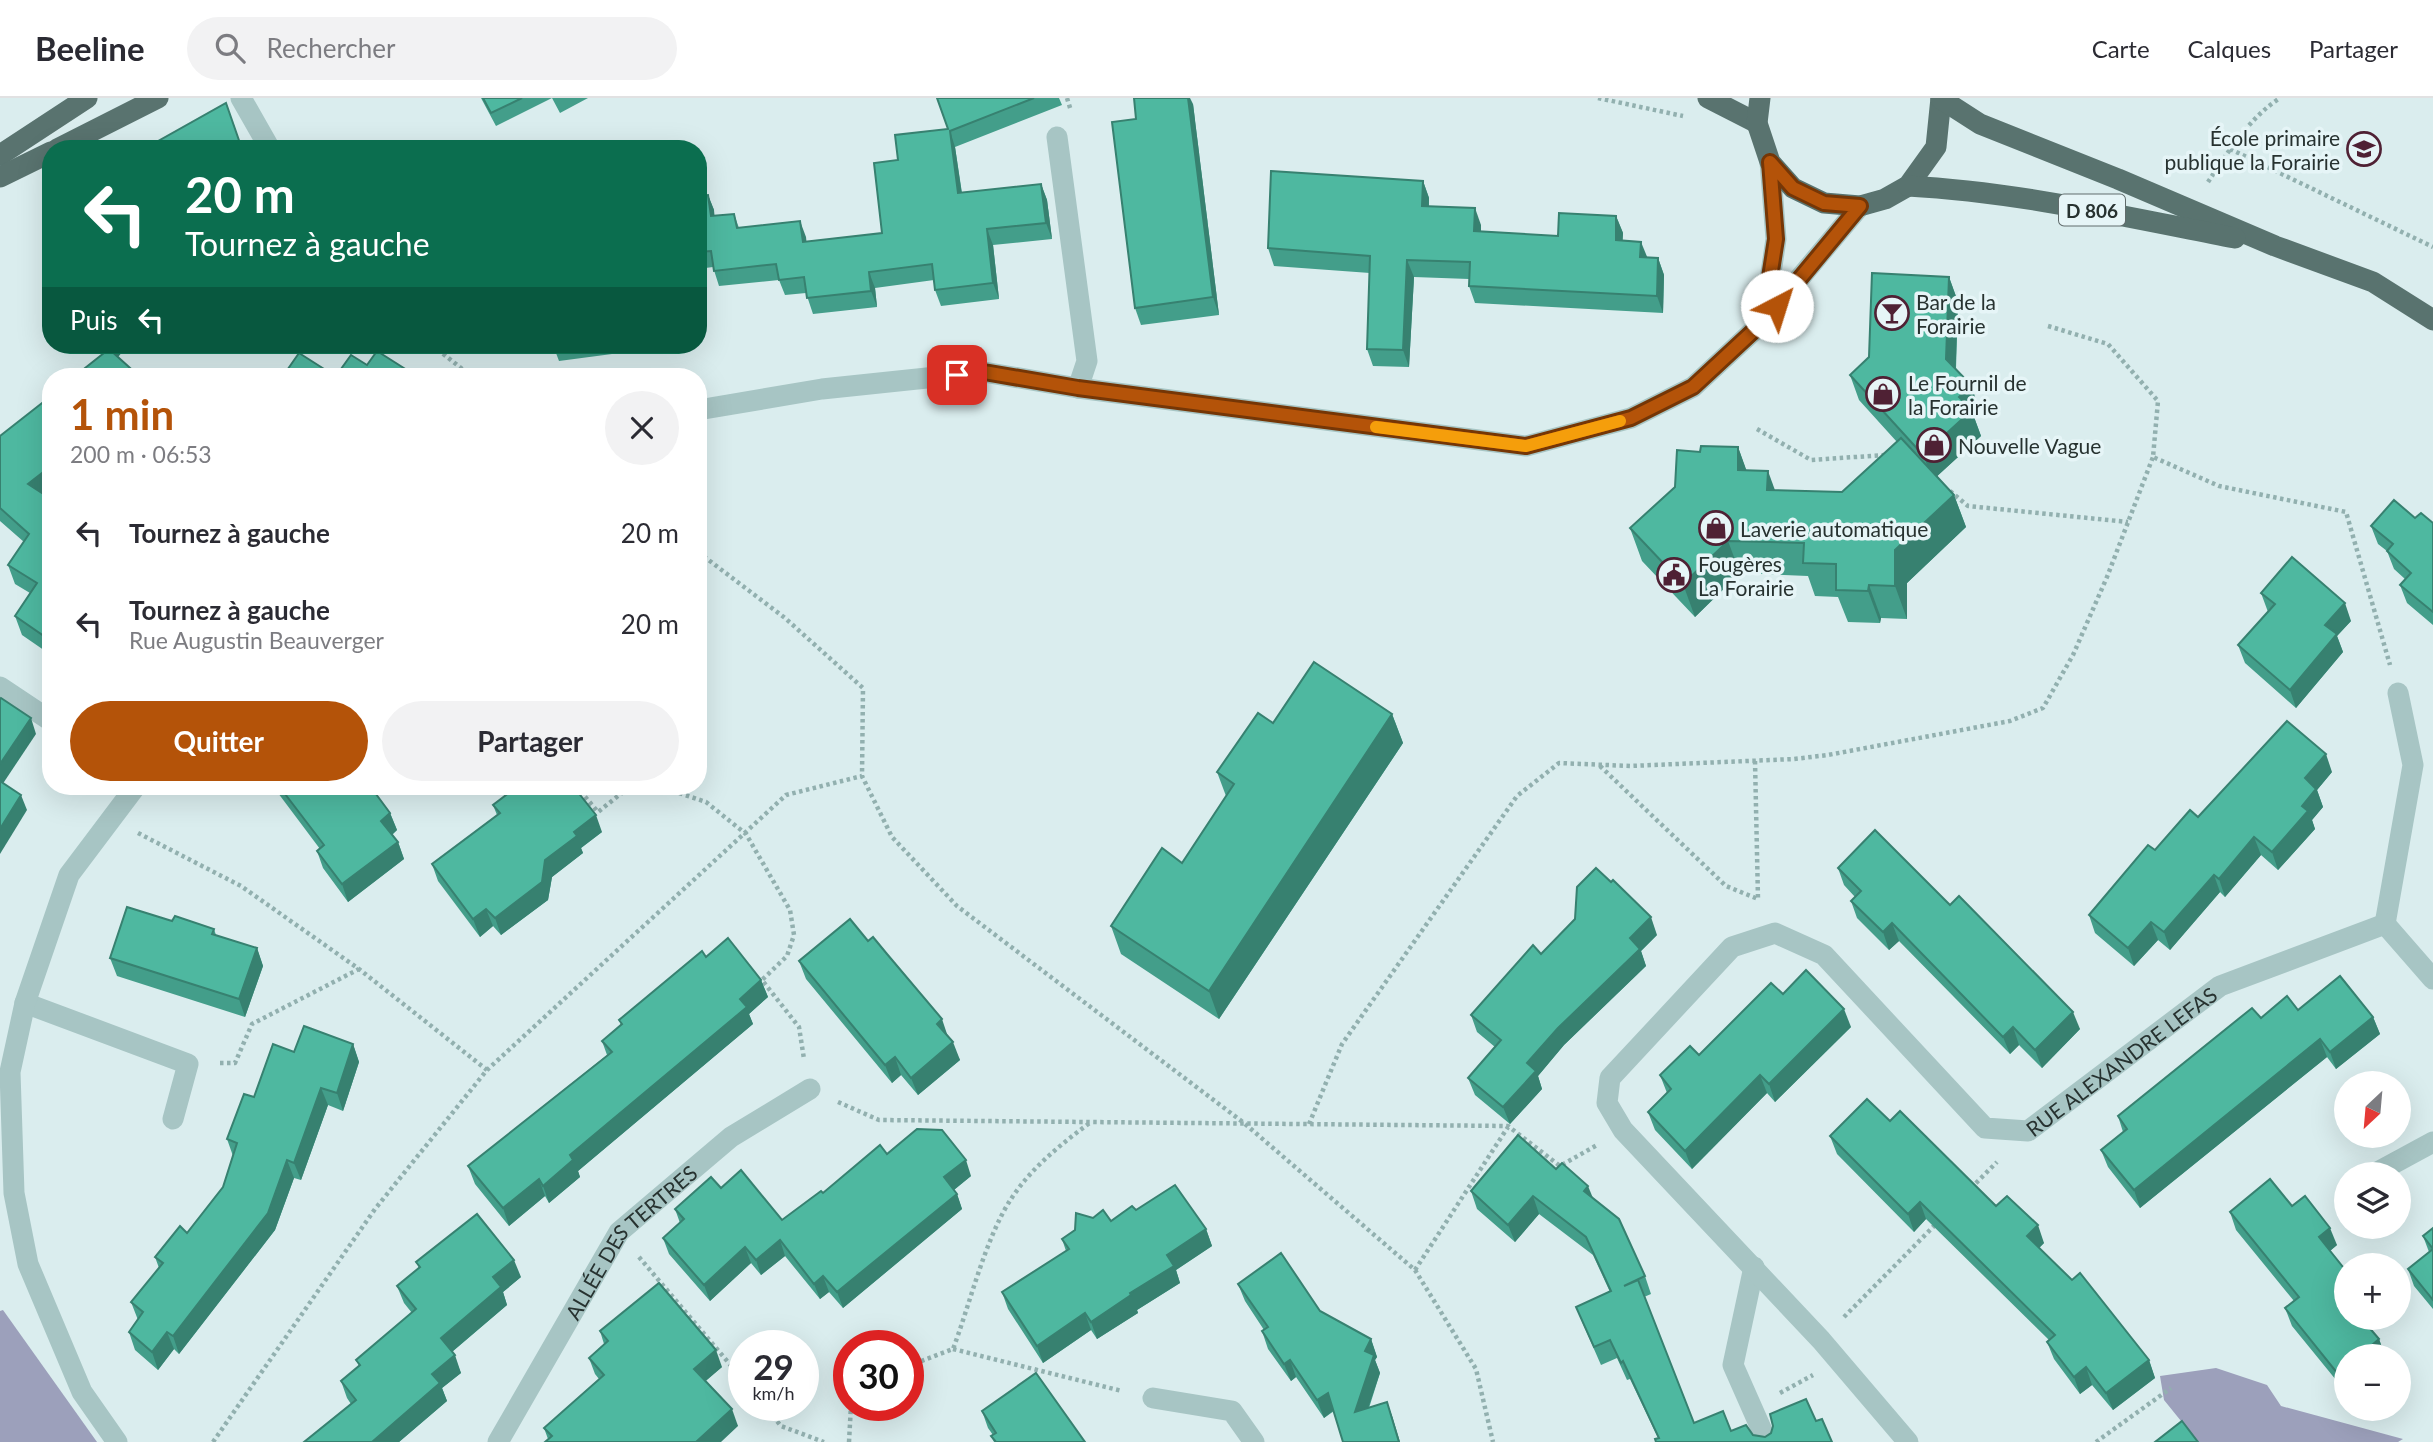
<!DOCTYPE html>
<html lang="fr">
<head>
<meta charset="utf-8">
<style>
  :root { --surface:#fff; --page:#f2f2f3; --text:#2b2b33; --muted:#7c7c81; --line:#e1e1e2; --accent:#b45309 }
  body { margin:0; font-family:Lato,sans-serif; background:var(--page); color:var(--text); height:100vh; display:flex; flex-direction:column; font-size:26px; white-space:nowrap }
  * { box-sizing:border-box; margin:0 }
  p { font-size:23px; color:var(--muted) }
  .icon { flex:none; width:38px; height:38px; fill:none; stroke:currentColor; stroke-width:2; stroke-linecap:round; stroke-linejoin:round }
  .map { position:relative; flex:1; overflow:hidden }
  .drawer { position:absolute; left:42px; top:270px; width:665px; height:427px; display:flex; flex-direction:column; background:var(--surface); border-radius:28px; box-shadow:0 7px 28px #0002 }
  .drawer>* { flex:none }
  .top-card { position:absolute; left:42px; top:42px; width:665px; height:214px; border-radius:28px; box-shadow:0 7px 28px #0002; background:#0b6e4f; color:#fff; overflow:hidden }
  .needle { width:46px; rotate:206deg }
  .buttons { position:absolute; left:2334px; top:973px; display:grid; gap:14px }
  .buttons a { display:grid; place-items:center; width:77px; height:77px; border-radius:50%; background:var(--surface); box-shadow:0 7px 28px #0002; font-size:35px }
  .speed { position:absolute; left:728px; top:1232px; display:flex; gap:14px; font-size:35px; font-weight:700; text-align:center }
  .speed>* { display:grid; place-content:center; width:91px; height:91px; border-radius:50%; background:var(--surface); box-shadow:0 7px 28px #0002; line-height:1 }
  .speed small { font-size:18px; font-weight:400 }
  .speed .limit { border:10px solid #d22; background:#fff; color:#111 }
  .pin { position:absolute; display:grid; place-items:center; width:60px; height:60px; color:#fff; margin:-30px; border-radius:14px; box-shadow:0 4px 10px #0006 }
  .me { position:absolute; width:77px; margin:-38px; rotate:40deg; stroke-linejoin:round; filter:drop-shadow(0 0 5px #0008) }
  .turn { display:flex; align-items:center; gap:24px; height:147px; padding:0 28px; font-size:32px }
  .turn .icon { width:91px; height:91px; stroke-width:2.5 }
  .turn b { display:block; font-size:49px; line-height:60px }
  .then { display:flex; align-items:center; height:66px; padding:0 28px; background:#0003; gap:14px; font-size:26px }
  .round { display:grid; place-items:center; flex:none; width:74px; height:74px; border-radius:37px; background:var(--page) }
  .headline { display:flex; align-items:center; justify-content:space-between; height:119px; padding:0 28px }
  h1 { font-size:42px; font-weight:700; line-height:52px; color:var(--accent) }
  .cta { display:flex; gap:14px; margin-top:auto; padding:14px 28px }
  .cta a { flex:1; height:80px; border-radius:42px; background:var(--accent); color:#fff; font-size:28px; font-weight:700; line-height:80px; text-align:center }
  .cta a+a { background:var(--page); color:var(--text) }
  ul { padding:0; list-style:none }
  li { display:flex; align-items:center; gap:21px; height:91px; padding:0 28px }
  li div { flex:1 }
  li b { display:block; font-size:26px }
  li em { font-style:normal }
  header { display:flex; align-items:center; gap:42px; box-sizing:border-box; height:98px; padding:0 35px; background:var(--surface); border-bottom:2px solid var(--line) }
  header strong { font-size:33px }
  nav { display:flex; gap:38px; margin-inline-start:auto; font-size:24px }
  .search { width:490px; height:63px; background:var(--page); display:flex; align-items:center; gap:18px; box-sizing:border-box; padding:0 24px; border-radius:38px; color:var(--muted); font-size:26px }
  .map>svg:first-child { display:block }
  .green { fill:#9ca0bb }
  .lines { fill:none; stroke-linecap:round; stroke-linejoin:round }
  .path { stroke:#92b0af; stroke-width:4.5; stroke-dasharray:3.5 3.5; stroke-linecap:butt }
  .street { stroke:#a7c5c4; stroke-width:21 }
  .primary { stroke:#59736f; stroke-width:21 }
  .wall { fill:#439e8a }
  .shaded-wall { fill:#378170 }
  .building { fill:#4eb8a0; stroke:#378170; stroke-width:2 }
  .route-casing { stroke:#753606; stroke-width:18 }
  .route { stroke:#b45309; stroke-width:12 }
  .slow { stroke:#f59e0b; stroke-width:12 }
  .labels { text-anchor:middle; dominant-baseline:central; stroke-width:7; stroke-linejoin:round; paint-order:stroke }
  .shield { fill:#e6f5f7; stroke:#606c6c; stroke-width:2 }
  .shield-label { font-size:19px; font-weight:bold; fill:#273230 }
  .poi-label { font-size:21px; fill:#273230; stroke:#e6f5f7; text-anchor:start }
  .street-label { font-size:21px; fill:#273230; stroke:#e6f5f7 }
</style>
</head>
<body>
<header>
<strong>Beeline</strong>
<div class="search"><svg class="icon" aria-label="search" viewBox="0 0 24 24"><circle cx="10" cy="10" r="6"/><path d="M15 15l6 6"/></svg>Rechercher</div>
<nav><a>Carte</a><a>Calques</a><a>Partager</a></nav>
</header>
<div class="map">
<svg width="2433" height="1344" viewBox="0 0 2433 1344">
  <rect width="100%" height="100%" fill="#daedee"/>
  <g class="green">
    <polygon points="3,1212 97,1344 0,1344 0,1213"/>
    <polygon points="2216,1270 2267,1287 2281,1308 2403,1341 2398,1344 2198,1344 2164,1302 2160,1278"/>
  </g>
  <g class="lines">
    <g class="path">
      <polyline points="1067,0 1071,13"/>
      <polyline points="1598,0 1683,18"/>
      <polyline points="2230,51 2433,149"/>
      <path d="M2208,84C2228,54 2249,20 2280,0"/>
      <polyline points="2048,228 2108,246 2158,303 2153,359 2219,388 2346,414 2390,567"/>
      <polyline points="432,247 471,278"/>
      <polyline points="1757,331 1811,362 1885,357"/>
      <polyline points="1950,393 1968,408 2128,424"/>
      <polyline points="698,454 785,520 863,590 862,678 892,739 957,808 1244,1025 1415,1172 1476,1271 1493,1344"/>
      <polyline points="1755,663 1758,801"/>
      <polyline points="1600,668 1726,788 1758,801"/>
      <polyline points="576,688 598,714 628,690 643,688"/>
      <polyline points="645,688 673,693 706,704 746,736 790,812 794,837 787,858 762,882 799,929 804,961"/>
      <polyline points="138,735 241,788 359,871 487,972"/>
      <polyline points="220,965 235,965 252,926 359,871"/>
      <polyline points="838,1004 879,1022 1508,1028 1560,1068 1597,1047"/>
      <polyline points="1309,1026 1342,946 1517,698 1559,665 1630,668 1794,661 1828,657 2010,623 2043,610 2073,557 2107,479 2153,359"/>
      <polyline points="1971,1090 1997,1064"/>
      <polyline points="639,1159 744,1283"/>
      <polyline points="1415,1172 1508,1029"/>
      <polyline points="1844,1219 1936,1126"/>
      <polyline points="953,1251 1122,1293"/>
      <path d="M908,1268L953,1251C970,1206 985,1141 1011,1101C1031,1070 1061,1046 1091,1024"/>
      <polyline points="1780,1295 1813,1277"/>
      <polyline points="764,1307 781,1328 824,1344"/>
      <polyline points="213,1344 375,1111 487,972 786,697 862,678"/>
      <polyline points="849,1344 851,1307"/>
      <polyline points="2096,1344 2171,1290"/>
    </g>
    <g class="street">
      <polyline points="241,0 270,51"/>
      <polyline points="1057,39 1087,263 1078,290"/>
      <polyline points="1764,222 1776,141 1770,64"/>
      <polyline points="698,312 822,291 984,274 1078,290 1526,348 1631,320 1693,289 1763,224 1860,108"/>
      <polyline points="0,589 51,623"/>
      <polyline points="2385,826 2413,667 2398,595"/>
      <polyline points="25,905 188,966 173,1021"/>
      <polyline points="2374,1076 2433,1044"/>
      <polyline points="1754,1169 1733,1267 1767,1344"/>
      <polyline points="1153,1300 1232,1313 1254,1344"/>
      <polyline points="117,1344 82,1294 28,1166 14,1095 10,974 25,905 69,777 136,688"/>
      <path id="s1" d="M498,1344L619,1134L731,1039L810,991"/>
      <path id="s2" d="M1908,1344L1821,1242L1623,1032L1607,1005L1610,980L1732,849L1775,835L1824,857L1985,1030L2028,1033L2220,888L2385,826L2433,881"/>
    </g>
    <g class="primary">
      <polyline points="1708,0 1757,25"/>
      <polyline points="1760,0 1757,25 1770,64 1793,90 1824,105 1860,108 1885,101 1908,88 1936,49 1941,0"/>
      <polyline points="1941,1 1980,26 2118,81 2275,148 2373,184 2433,222"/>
      <polyline points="57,51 158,0"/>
      <polyline points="0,57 87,0"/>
      <polyline points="0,79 51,54"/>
      <path d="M1908,88C2018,94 2127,119 2235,140"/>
    </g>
  </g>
  <g class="wall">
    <polygon points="481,0 588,0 560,15 552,0 496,28"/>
    <polygon points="937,0 1059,0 1062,7 955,49 962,95 1041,86 1047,102 1052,141 993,147 999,201 941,208 935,192 934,182 875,190 877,209 813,216 806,195 785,197 779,182 719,188 713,169 698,171 698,98 708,97 714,112 714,118 734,116 739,130 806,139 806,144 882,135 898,62 948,31"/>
    <polygon points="1193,6 1219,217 1141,227 1135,210"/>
    <polygon points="1423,83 1429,100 1429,108 1481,127 1481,133 1558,138 1616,118 1623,135 1622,143 1647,159 1658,160 1664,177 1663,215 1475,205 1469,188 1469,181 1414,179 1409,269 1373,268 1367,251 1370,175 1274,168 1268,150"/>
    <polygon points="1949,179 1958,204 1956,271 1980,313 1974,319 1981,338 1937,378 1954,397 1966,429 1907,485 1907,521 1881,520 1880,525 1848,524 1838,499 1815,498 1808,478 1740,475 1695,519 1642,463 1630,430 1675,389 1700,354 1738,349 1746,372 1775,393 1842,394 1897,344 1859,302 1850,277 1869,259"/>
    <polygon points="100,247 128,247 118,259 107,253"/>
    <polygon points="553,247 665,247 665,249 559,263"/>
    <polygon points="51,298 51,392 45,397 51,401 51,557 22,537 15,518 30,495 15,486 8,467 24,444 0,423 0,338"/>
    <polygon points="2415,420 2433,425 2433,527 2407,505 2400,487 2405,481 2394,471 2387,453 2378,446 2371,428"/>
    <polygon points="2261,495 2351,523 2337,538 2343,554 2296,610 2245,565 2238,547 2268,514"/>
    <polygon points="1392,616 1403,645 1219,921 1121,856 1111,828 1182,765 1226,698 1217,674 1273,625"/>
    <polygon points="2332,674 2317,692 2323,709 2312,722 2315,731 2278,772 2261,757 2225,799 2220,794 2170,852 2158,842 2134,868 2095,835 2089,817 2155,752 2198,719"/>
    <polygon points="275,688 370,688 390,715 397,732 392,737 398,744 404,761 348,804 323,770 317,753 320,751 278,695"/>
    <polygon points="493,707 602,734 581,750 583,755 552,779 548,802 501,837 493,828 480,839 438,783 432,766 497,717"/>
    <polygon points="1838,770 1950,807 2080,931 2042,970 2019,947 2010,956 1899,843 1889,852 1857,820 1851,803 1855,799 1844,787"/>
    <polygon points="172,823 214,831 216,837 257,850 263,868 245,919 117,878 110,860"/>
    <polygon points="1657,837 1641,853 1646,868 1564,947 1538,978 1542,991 1510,1026 1475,997 1468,980 1495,949 1477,934 1471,917 1541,856"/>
    <polygon points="706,859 761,882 768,899 749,916 753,926 578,1073 580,1079 549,1105 545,1098 509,1128 475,1086 468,1068 607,957 602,943 621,927 619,922"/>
    <polygon points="799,863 948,939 960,962 918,997 901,977 892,985 806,881"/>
    <polygon points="1783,896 1851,929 1775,1004 1767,995 1692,1071 1655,1032 1648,1014 1667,995 1660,977 1699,957"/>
    <polygon points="2298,912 2373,919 2380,936 2336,971 2327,959 2140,1110 2108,1069 2101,1052 2123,1034 2118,1018 2261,920"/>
    <polygon points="353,946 359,964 343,1013 328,1007 301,1082 294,1080 275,1132 179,1256 174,1251 158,1272 135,1252 129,1234 138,1222 131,1204 159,1170 155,1159 187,1135 223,1089 233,1058 227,1041 254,999 294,954"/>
    <polygon points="1890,1023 2044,1145 2039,1150 2149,1262 2155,1280 2113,1312 2092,1287 2080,1296 2054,1261 2047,1244 2049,1242 1926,1121 1914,1134 1837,1056 1830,1038"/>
    <polygon points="887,1056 971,1078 954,1092 957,1096 962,1111 843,1210 829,1194 820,1201 785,1158 761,1177 751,1165 710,1203 669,1156 663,1140 680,1125 675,1111 721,1090 782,1122 823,1095"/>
    <polygon points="1556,1071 1593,1101 1645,1178 1651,1196 1644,1199 1694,1325 1753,1337 1765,1339 1816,1323 1832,1344 1658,1340 1630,1281 1627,1282 1617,1260 1601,1267 1583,1226 1576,1209 1610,1194 1593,1157 1539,1116 1515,1144 1477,1111 1471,1093"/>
    <polygon points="2292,1108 2337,1147 2330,1153 2347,1220 2379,1241 2385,1258 2347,1258 2345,1293 2292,1228 2285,1210 2294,1203 2236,1132 2230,1114"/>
    <polygon points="1136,1112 1206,1131 1212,1148 1176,1172 1180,1185 1137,1212 1138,1215 1097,1241 1091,1232 1043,1265 1008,1211 1002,1194 1066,1153 1062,1141 1093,1120 1111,1123"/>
    <polygon points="2433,1130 2433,1211 2414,1188 2408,1171 2429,1154 2423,1138"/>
    <polygon points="416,1164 521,1179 503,1194 507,1207 452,1254 461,1275 442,1290 447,1303 399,1344 304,1344 351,1306 347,1300 341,1283 359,1268 356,1262 412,1215 404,1205 397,1188 419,1170"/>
    <polygon points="1238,1186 1320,1213 1371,1241 1377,1259 1375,1262 1380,1275 1369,1310 1387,1304 1393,1321 1334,1313 1324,1320 1296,1279 1291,1283 1268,1251 1262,1233 1264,1232 1245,1203"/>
    <polygon points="600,1233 722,1269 705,1283 738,1328 548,1341 544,1330 599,1281 595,1276 589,1260 604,1246"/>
    <polygon points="982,1313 1085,1344 994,1344 991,1338 993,1337 988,1330"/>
  </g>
  <g class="shaded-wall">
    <polygon points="1188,0 1190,0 1193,6 1219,217 1213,199"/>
    <polygon points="950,33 955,49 964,111 958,95"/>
    <polygon points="1423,83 1429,100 1428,125 1422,108"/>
    <polygon points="1041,86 1047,102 1052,141 1046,125"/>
    <polygon points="708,97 714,112 716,134 711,118"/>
    <polygon points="1475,110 1481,127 1481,150 1474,133"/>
    <polygon points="1616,118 1623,135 1622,159 1616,142"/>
    <polygon points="800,123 806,139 808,160 803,144"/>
    <polygon points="987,131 993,147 999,201 993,185"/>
    <polygon points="1641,144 1648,161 1640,159"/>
    <polygon points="1658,160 1664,177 1663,215 1657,198"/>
    <polygon points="1407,162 1414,179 1409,269 1403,252"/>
    <polygon points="869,174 875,190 877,209 871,193"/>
    <polygon points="1949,179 1958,204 1955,287 1946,261"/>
    <polygon points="111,247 128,247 116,261"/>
    <polygon points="1971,287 1980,313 1974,319 1981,338 1933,382 1923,357 1959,299"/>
    <polygon points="1738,349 1750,382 1738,372"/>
    <polygon points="51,368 51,392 35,405 28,386"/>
    <polygon points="1768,373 1780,406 1767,392"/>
    <polygon points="1954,397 1966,429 1907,485 1907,521 1895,488 1895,452"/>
    <polygon points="1728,443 1740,475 1695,519 1683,486"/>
    <polygon points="1869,487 1881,520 1880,525 1868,493"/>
    <polygon points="2345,505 2351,523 2337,538 2343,554 2296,610 2290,592 2325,527"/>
    <polygon points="51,528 51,556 44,538"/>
    <polygon points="1392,616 1403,645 1219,921 1209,893"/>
    <polygon points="31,620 36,636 0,690 0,666"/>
    <polygon points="2326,656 2332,674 2317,692 2323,709 2312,722 2315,731 2278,772 2272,754 2302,708 2305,680"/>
    <polygon points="21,697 27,712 0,756 0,731"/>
    <polygon points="390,715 397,732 388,740 381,723"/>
    <polygon points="596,717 602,734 581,750 583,755 552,779 548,802 501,837 495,820 545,762 574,734"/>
    <polygon points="2254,739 2261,757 2225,799 2219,781"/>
    <polygon points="398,744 404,761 348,804 342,786"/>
    <polygon points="2214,777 2220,794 2170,852 2164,834"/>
    <polygon points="486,811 493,828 480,839 473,821"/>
    <polygon points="1651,819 1657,837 1641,853 1646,868 1564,947 1538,978 1542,991 1510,1026 1503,1009 1527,965 1630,840"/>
    <polygon points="2151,824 2158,842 2134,868 2128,850"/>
    <polygon points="1892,825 1899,843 1889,852 1883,834"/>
    <polygon points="257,850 263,868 245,919 239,901"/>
    <polygon points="761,882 768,899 749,916 753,926 578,1073 580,1079 549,1105 543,1088 570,1057"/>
    <polygon points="1844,911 1851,929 1775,1004 1769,986"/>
    <polygon points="2073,914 2080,931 2042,970 2035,952"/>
    <polygon points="2373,919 2380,936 2336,971 2330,954"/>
    <polygon points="942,921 948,939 937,926"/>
    <polygon points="2013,929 2019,947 2010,956 2003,939"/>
    <polygon points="2320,941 2327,959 2140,1110 2134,1092"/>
    <polygon points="953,944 960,962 918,997 911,980"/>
    <polygon points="353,946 359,964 343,1013 337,995"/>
    <polygon points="895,959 901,977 892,985 885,967"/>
    <polygon points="1760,977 1767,995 1692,1071 1685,1053"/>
    <polygon points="321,990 328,1007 301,1082 294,1065"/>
    <polygon points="287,1062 294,1080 275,1132 179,1256 173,1238"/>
    <polygon points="966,1062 971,1078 950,1095 944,1079"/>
    <polygon points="539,1081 545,1098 509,1128 503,1110"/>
    <polygon points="1588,1088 1595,1105 1584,1093"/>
    <polygon points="957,1096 962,1111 843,1210 837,1194"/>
    <polygon points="1533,1098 1539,1116 1515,1144 1508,1127"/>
    <polygon points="1920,1104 1926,1121 1914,1134 1908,1116"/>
    <polygon points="2038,1127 2044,1145 2033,1156 2027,1138"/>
    <polygon points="2330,1130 2337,1147 2325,1157 2319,1139"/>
    <polygon points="1206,1131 1212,1148 1176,1172 1180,1185 1137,1212 1138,1215 1097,1241 1091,1224 1130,1195 1167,1157"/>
    <polygon points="780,1142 785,1158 761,1177 756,1162"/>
    <polygon points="745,1149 751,1165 710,1203 704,1187"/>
    <polygon points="514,1162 521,1179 503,1194 507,1207 447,1258 441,1240 493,1179"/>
    <polygon points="823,1178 829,1194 820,1201 814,1186"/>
    <polygon points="2347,1187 2347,1210 2340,1193"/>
    <polygon points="1085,1215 1091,1232 1043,1265 1037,1248"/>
    <polygon points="167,1234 174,1251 158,1272 152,1254"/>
    <polygon points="1371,1241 1377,1259 1375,1262 1380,1275 1361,1331 1355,1314 1365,1253"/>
    <polygon points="2379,1241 2385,1258 2359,1258"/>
    <polygon points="716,1252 722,1269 700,1288 694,1271"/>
    <polygon points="455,1257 461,1275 442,1290 447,1303 399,1344 372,1344 432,1276"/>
    <polygon points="1290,1262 1296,1279 1291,1283 1284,1266"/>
    <polygon points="2149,1262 2155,1280 2113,1312 2106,1295"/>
    <polygon points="2086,1269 2092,1287 2080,1296 2074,1279"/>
    <polygon points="2347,1269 2347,1292 2345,1293 2338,1276"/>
    <polygon points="1328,1295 1334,1312 1324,1320 1317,1302"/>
    <polygon points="1387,1304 1393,1321 1400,1344 1399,1344"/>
    <polygon points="732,1311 738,1328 721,1344 696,1344"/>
  </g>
  <g class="building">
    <polygon points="483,0 522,0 491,15"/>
    <polygon points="937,0 1034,0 950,33 958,95 1041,86 1046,125 987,131 993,185 935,192 932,166 869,174 871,193 807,200 804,179 779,182 776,166 714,173 711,153 698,154 698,98 708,97 711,118 734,116 737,130 800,123 803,144 882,135 874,65 898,62 895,37 948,31"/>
    <polygon points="1134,0 1188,0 1213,199 1135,210 1112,24 1136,21"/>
    <polygon points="226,5 242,51 144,51"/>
    <polygon points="1271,73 1423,83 1422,108 1475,110 1474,133 1558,138 1559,115 1616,118 1616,142 1641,144 1640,159 1658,160 1657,198 1469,188 1470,164 1407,162 1403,252 1367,251 1370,158 1268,150"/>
    <polygon points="1872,175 1949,179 1946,261 1971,287 1959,299 1972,312 1923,357 1850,277 1869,259"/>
    <polygon points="109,251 139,278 75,278"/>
    <polygon points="377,253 410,274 407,278 336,278 351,257 367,267"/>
    <polygon points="299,255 335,278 283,278"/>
    <polygon points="51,298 51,368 28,386 51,401 51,528 44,538 15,518 37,485 8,467 29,436 0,410 0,338"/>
    <polygon points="1901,340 1954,397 1895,452 1895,488 1869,487 1868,493 1836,492 1836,466 1803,465 1804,445 1728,443 1683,486 1630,430 1675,389 1677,352 1700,354 1701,348 1738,349 1738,372 1768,373 1767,392 1842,394"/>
    <polygon points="2394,402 2415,420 2421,415 2433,425 2433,514 2400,487 2411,475 2387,453 2393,446 2371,428"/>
    <polygon points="2292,459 2345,505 2325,527 2337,536 2290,592 2238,547 2275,506 2261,495"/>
    <polygon points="1314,564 1392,616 1209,893 1111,828 1162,750 1182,765 1234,686 1217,674 1258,615 1273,625"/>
    <polygon points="1,600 31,620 0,666 0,601"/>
    <polygon points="2287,623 2326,656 2305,680 2316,691 2302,708 2308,713 2272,754 2254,739 2219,781 2214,777 2164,834 2151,824 2128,850 2089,817 2148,747 2155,752 2190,712 2198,719"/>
    <polygon points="0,683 21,697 0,731"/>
    <polygon points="279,688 370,688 390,715 381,723 398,744 342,786 317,753 324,747"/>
    <polygon points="518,688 539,688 540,689 541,688 573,688 596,717 574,734 577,738 545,762 542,784 495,820 486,811 473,821 432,766 500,715 493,707"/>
    <polygon points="1875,732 1950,807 1959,798 2073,914 2035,952 2013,929 2003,939 1892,825 1883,834 1851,803 1861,793 1838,770"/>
    <polygon points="1596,770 1611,784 1613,782 1651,819 1630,840 1640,851 1558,930 1527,965 1536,973 1503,1009 1468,980 1501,942 1471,917 1533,847 1541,856 1575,821 1577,789"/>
    <polygon points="127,809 172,823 175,818 214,831 212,836 257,850 239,901 110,860"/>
    <polygon points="850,821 868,843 873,839 887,856 942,921 937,926 953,944 911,980 895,959 885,967 799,863"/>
    <polygon points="728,840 761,882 740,901 747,909 570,1057 573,1062 543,1088 539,1081 503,1110 468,1068 612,954 602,943 622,926 619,922 702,853 706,859"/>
    <polygon points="1806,872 1844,911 1769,986 1760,977 1685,1053 1648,1014 1671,991 1660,977 1690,948 1699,957 1771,885 1783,896"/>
    <polygon points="2340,878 2373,919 2330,954 2320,941 2134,1092 2101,1052 2127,1031 2118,1018 2252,910 2261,920 2287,898 2298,912"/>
    <polygon points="304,928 353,946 337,995 321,990 294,1065 287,1062 268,1115 173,1238 167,1234 152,1254 129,1234 143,1214 131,1204 163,1165 155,1159 180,1128 187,1135 223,1089 237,1045 227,1041 244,996 254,999 273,946 294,954"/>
    <polygon points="1867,1001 1890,1023 1900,1013 1996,1108 2007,1098 2038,1127 2027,1138 2072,1182 2080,1175 2149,1262 2106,1295 2086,1269 2074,1279 2047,1244 2055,1237 1920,1104 1908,1116 1830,1038"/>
    <polygon points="917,1031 942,1032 966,1062 944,1079 957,1096 837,1194 823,1178 814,1186 780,1142 756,1162 745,1149 704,1187 663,1140 684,1121 675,1111 711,1079 721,1090 741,1072 782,1122 821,1093 823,1095 880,1047 887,1056"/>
    <polygon points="1518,1037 1556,1071 1562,1065 1588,1088 1584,1093 1619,1121 1645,1178 1624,1188 1638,1182 1694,1325 1723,1313 1731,1333 1746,1327 1753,1337 1765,1339 1771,1335 1773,1328 1770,1316 1806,1301 1816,1323 1822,1321 1832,1344 1656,1344 1655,1341 1659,1340 1623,1263 1621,1265 1610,1242 1594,1249 1576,1209 1611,1193 1586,1139 1533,1098 1508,1127 1471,1093"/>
    <polygon points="2270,1081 2292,1108 2305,1098 2330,1130 2319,1139 2347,1174 2347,1187 2340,1193 2347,1202 2347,1220 2361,1220 2379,1241 2359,1258 2347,1258 2347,1269 2338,1276 2285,1210 2299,1199 2230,1114"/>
    <polygon points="1175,1087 1206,1131 1167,1157 1174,1168 1130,1195 1131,1197 1091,1224 1085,1215 1037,1248 1002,1194 1069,1151 1062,1141 1075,1132 1076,1115 1093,1120 1103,1112 1111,1123 1132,1108 1136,1112"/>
    <polygon points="477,1116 514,1162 493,1179 501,1189 441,1240 455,1257 432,1276 440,1285 372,1344 304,1344 356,1302 341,1283 360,1267 356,1262 416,1211 397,1188 420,1169 416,1164"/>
    <polygon points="2433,1130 2433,1202 2408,1171 2433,1151 2423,1138"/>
    <polygon points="1281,1155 1320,1213 1371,1241 1365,1253 1374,1257 1355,1314 1387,1304 1399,1344 1343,1344 1328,1295 1317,1302 1290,1262 1284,1266 1262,1233 1268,1229 1238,1186"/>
    <polygon points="659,1185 716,1252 694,1271 732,1311 696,1344 545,1344 552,1338 544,1330 604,1277 589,1260 608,1243 600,1233"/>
    <polygon points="1036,1275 1085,1344 996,1344 991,1338 996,1335 982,1313"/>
    <polygon points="2182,1323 2198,1344 2155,1344"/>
  </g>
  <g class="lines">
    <g class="route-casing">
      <polyline id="route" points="957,277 984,274 1078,290 1526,348 1631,320 1693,289 1763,224 1776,141 1770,64 1793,90 1824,105 1860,108 1777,208"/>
    </g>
    <use href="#route" class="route"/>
    <polyline class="slow" points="1376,329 1526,348 1620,323"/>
  </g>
  <defs>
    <g id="school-ring" transform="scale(1.75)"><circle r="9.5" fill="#e6f5f7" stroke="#4f2134" stroke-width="1.5"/><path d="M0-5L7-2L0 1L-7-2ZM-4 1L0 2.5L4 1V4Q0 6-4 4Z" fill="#4f2134"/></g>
    <g id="bar-ring" transform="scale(1.75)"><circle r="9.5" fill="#e6f5f7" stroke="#4f2134" stroke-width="1.5"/><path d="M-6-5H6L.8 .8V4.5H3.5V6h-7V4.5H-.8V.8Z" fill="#4f2134"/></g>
    <g id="shop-ring" transform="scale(1.75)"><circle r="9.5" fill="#e6f5f7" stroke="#4f2134" stroke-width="1.5"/><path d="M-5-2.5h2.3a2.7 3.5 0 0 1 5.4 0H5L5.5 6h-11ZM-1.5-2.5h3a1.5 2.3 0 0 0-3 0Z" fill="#4f2134"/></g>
    <g id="civic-ring" transform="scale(1.75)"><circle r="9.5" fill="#e6f5f7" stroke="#4f2134" stroke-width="1.5"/><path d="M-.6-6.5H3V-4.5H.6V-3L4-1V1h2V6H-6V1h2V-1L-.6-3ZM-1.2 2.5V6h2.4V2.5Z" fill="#4f2134"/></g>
  </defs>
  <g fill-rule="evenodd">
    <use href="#school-ring" x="2364" y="51"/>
    <use href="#bar-ring" x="1892" y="215"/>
    <use href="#shop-ring" x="1883" y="296"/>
    <use href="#shop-ring" x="1934" y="347"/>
    <use href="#shop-ring" x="1716" y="430"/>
    <use href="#civic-ring" x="1674" y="477"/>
  </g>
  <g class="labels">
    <rect class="shield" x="2059" y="96.5" width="66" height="31" rx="5"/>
    <g class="shield-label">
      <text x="2092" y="112">D 806</text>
    </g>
    <g class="poi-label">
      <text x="2340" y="39" text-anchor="end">École primaire<tspan x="2340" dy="24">publique la Forairie</tspan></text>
      <text x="1916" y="203">Bar de la<tspan x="1916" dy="24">Forairie</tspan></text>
      <text x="1908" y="284">Le Fournil de<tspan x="1908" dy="24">la Forairie</tspan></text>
      <text x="1958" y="347">Nouvelle Vague</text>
      <text x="1740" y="430">Laverie automatique</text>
      <text x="1698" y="465">Fougères<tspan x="1698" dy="24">La Forairie</tspan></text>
    </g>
    <g class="street-label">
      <text stroke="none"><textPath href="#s2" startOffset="1153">RUE ALEXANDRE LEFAS</textPath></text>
      <text stroke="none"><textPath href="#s1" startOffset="242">ALLÉE DES TERTRES</textPath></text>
    </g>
  </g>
</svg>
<div class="buttons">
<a><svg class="needle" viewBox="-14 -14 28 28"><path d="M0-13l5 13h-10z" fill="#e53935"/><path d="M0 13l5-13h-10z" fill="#7c7c81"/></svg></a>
<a><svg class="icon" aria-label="layers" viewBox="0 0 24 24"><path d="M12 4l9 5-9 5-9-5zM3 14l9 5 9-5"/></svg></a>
<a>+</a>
<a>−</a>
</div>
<div class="speed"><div>29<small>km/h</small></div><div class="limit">30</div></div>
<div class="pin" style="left:957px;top:277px;background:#d93025"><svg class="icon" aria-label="arrive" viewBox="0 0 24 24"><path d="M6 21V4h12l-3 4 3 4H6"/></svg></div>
<svg class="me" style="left:1777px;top:208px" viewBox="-20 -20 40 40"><circle r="19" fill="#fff"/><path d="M0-13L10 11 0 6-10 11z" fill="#b45309"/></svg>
<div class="top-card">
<div class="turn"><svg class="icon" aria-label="left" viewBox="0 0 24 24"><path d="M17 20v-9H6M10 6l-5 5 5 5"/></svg><div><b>20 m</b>Tournez à gauche</div></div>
<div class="then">Puis<svg class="icon" aria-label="left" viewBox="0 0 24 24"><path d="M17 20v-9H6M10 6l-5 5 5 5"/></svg></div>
</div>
<section class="drawer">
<div class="headline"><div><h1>1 min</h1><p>200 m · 06:53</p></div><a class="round"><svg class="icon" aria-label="close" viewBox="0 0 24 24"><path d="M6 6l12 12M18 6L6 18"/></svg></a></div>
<ul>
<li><svg class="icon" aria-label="left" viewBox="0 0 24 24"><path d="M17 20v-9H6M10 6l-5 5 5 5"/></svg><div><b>Tournez à gauche</b></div><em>20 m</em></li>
<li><svg class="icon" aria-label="left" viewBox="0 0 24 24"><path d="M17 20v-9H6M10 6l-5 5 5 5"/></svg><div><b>Tournez à gauche</b><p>Rue Augustin Beauverger</p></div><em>20 m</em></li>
</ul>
<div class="cta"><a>Quitter</a><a>Partager</a></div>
</section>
</div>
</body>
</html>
